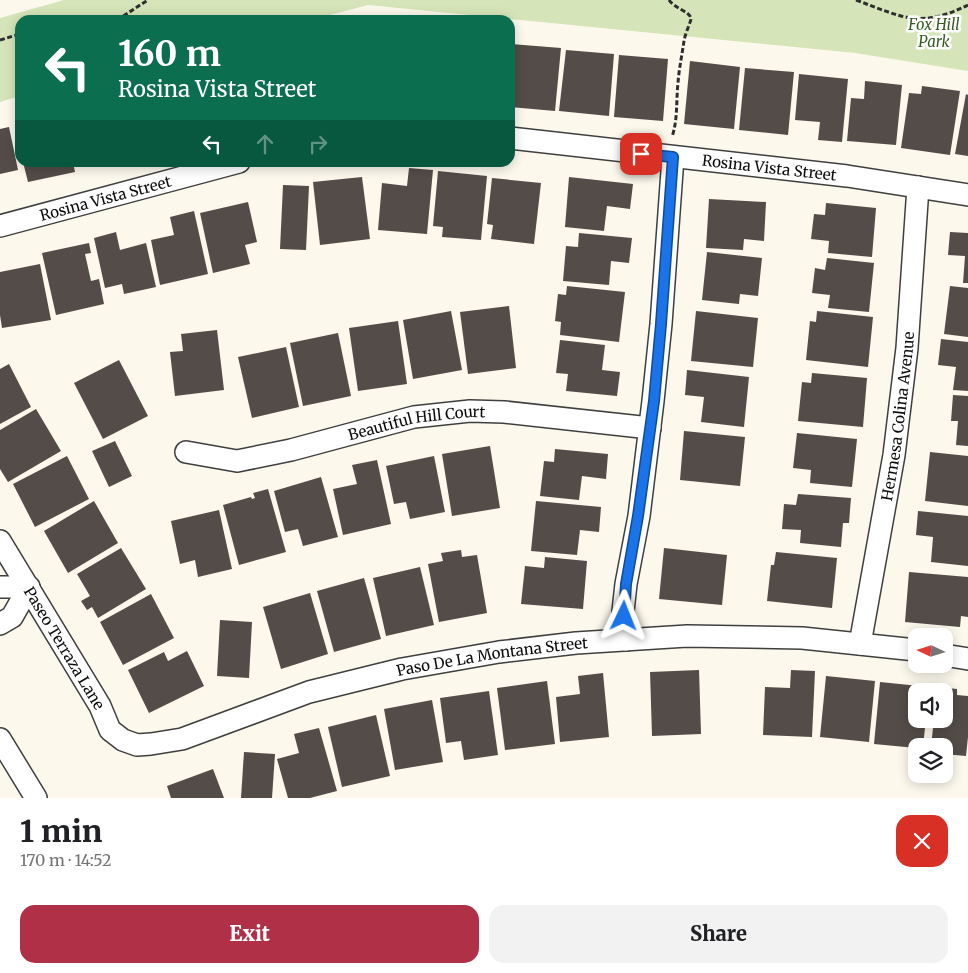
<!DOCTYPE html>
<html lang="en">
<head>
<meta charset="utf-8">
<style>
  :root { --surface:#fff; --page:#f2f2f2; --text:#202124; --muted:#757577; --accent:#b03048 }
  body { margin:0; font-family:Merriweather,serif; background:var(--page); color:var(--text); height:100vh; display:flex; flex-direction:column; font-size:19px; white-space:nowrap }
  * { box-sizing:border-box; margin:0 }
  p { font-size:16px; color:var(--muted) }
  .icon { flex:none; width:28px; height:28px; fill:none; stroke:currentColor; stroke-width:2; stroke-linecap:round; stroke-linejoin:round }
  .map { position:relative; height:798px; overflow:hidden }
  .details { display:flex; flex-direction:column; background:var(--surface); flex:1 }
  .details>* { flex:none }
  .top-card { position:absolute; left:15px; top:15px; width:500px; height:152px; border-radius:15px; box-shadow:0 2px 12px #0003; background:#0b6e4f; color:#fff; overflow:hidden }
  .needle { width:32px; rotate:274deg }
  .fabs { position:absolute; left:908px; top:628px; display:grid; gap:10px }
  .fabs a { display:grid; place-items:center; width:45px; height:45px; border-radius:10px; background:var(--surface); box-shadow:0 2px 12px #0003; font-size:25px }
  .pin { position:absolute; display:grid; place-items:center; width:42px; height:42px; color:#fff; margin:-21px; border-radius:10px; box-shadow:0 2px 8px #0006 }
  .me { position:absolute; width:55px; margin:-28px; rotate:2deg; stroke-linejoin:round; filter:drop-shadow(0 0 4px #0008) }
  .turn { display:flex; align-items:center; gap:18px; height:105px; padding:0 20px; font-size:22px }
  .turn .icon { width:65px; height:65px; stroke-width:2.5 }
  .turn b { display:block; font-size:35px; line-height:42px }
  .lanes { display:flex; align-items:center; height:48px; padding:0 20px; background:#0003; justify-content:center; gap:25px; direction:ltr }
  .lanes .off { opacity:.35 }
  .round { display:grid; place-items:center; flex:none; width:52px; height:52px; border-radius:15px; background:var(--page) }
  .summary { display:flex; align-items:center; justify-content:space-between; height:85px; padding:0 20px }
  h1 { font-size:30px; font-weight:800; line-height:38px }
  .cta { display:flex; gap:10px; margin-top:auto; padding:10px 20px }
  .cta a { flex:1; height:58px; border-radius:15px; background:var(--accent); color:#fff; font-size:20px; font-weight:800; line-height:58px; text-align:center }
  .cta a+a { background:var(--page); color:var(--text) }
  .map>svg:first-child { display:block }
  .park { fill:#d6e5b9 }
  .building { fill:#534c49 }
  .lines { fill:none; stroke-linecap:round; stroke-linejoin:round }
  .street-casing { stroke:#3f3f3f; stroke-width:24 }
  .path { stroke:#2e2e2e; stroke-width:3; stroke-dasharray:5 2.5; stroke-linecap:butt }
  .street { stroke:#fff; stroke-width:21 }
  .route-casing { stroke:#114b97; stroke-width:12 }
  .route { stroke:#1a73e8; stroke-width:9 }
  .labels { text-anchor:middle; dominant-baseline:central; stroke-width:5; stroke-linejoin:round; paint-order:stroke }
  .park-label { font-size:15px; font-style:italic; fill:#375e22; stroke:#fff }
  .street-label { font-size:15px; fill:#0c0c0c; stroke:#fff }
</style>
</head>
<body>
<div class="map">
<svg width="968" height="798" viewBox="0 0 968 798">
  <rect width="100%" height="100%" fill="#fdf8ec"/>
  <polygon class="park" points="64,0 968,0 968,71 855,53 368,5 311,20 20,20 20,96 0,102 0,18"/>
  <g class="building">
    <polygon points="511,44 561,48 555,111 510,107"/>
    <polygon points="566,50 614,54 609,116 559,111"/>
    <polygon points="619,55 668,59 663,121 614,117"/>
    <polygon points="690,61 740,67 734,129 684,124"/>
    <polygon points="745,68 794,72 788,135 739,130"/>
    <polygon points="799,74 848,79 842,142 818,140 820,122 795,120"/>
    <polygon points="865,81 902,85 896,145 847,141 851,98 864,99"/>
    <polygon points="922,86 960,91 950,155 901,148 909,93 921,94"/>
    <polygon points="966,94 968,95 968,156 955,154"/>
    <polygon points="9,127 18,170 0,174 0,129"/>
    <polygon points="23,162 73,162 75,172 28,182"/>
    <polygon points="409,168 433,170 427,234 378,230 382,183 407,186"/>
    <polygon points="438,171 487,176 481,240 442,237 443,227 433,226"/>
    <polygon points="362,177 370,239 320,245 313,182"/>
    <polygon points="569,177 633,184 630,209 607,206 604,231 565,227"/>
    <polygon points="492,178 541,183 534,244 491,239 493,225 487,224"/>
    <polygon points="283,185 309,186 306,250 280,249"/>
    <polygon points="709,199 766,202 764,241 744,239 743,250 706,248"/>
    <polygon points="248,202 257,242 245,245 250,264 213,273 200,213"/>
    <polygon points="826,203 876,208 872,257 828,253 829,241 811,239 814,214 825,215"/>
    <polygon points="194,211 208,274 160,285 151,240 174,235 170,217"/>
    <polygon points="116,232 120,250 146,243 156,287 124,294 122,284 105,288 94,238"/>
    <polygon points="950,232 968,233 968,283 963,283 965,256 948,255"/>
    <polygon points="579,233 632,238 629,263 611,261 609,285 563,281 566,246 578,247"/>
    <polygon points="89,243 91,253 85,254 91,281 99,279 104,304 56,315 42,253"/>
    <polygon points="707,252 762,258 758,296 740,294 739,304 702,300"/>
    <polygon points="827,258 874,263 869,312 828,308 830,295 812,293 815,268 825,270"/>
    <polygon points="40,264 51,320 2,328 0,315 0,272"/>
    <polygon points="567,286 625,292 619,342 560,335 561,322 555,321 558,294 566,295"/>
    <polygon points="950,286 968,288 968,337 944,334"/>
    <polygon points="509,306 516,368 468,374 460,312"/>
    <polygon points="451,311 462,370 413,379 403,320"/>
    <polygon points="696,311 758,318 753,367 691,361"/>
    <polygon points="817,311 873,317 868,367 806,360 810,321 816,322"/>
    <polygon points="398,321 407,384 358,391 349,328"/>
    <polygon points="217,330 224,390 175,396 170,352 183,351 181,334"/>
    <polygon points="338,333 351,396 303,406 290,343"/>
    <polygon points="941,339 968,342 968,391 953,390 956,367 938,365"/>
    <polygon points="560,340 605,345 602,370 620,372 617,396 566,391 568,374 556,373"/>
    <polygon points="286,347 299,407 252,418 238,357"/>
    <polygon points="119,360 148,416 103,439 74,383"/>
    <polygon points="9,364 31,407 0,424 0,369"/>
    <polygon points="687,370 749,377 744,427 701,422 704,397 685,395"/>
    <polygon points="812,373 867,378 863,427 798,421 802,382 811,383"/>
    <polygon points="953,395 968,396 968,446 956,445 958,421 951,421"/>
    <polygon points="36,409 61,451 8,482 0,469 0,430"/>
    <polygon points="684,431 745,437 740,486 680,480"/>
    <polygon points="797,433 857,439 852,487 810,483 811,470 793,468"/>
    <polygon points="115,441 132,476 109,487 92,451"/>
    <polygon points="490,446 500,508 452,516 442,454"/>
    <polygon points="555,449 608,454 606,479 582,476 579,500 540,496 544,461 554,462"/>
    <polygon points="930,452 968,456 968,506 925,501"/>
    <polygon points="67,456 89,499 35,527 13,484"/>
    <polygon points="434,456 445,512 410,519 406,502 394,504 386,466"/>
    <polygon points="377,460 391,524 343,535 333,489 357,484 352,465"/>
    <polygon points="321,477 338,537 303,546 298,529 285,532 274,491"/>
    <polygon points="268,489 286,552 239,565 223,505 251,497 252,499 255,498 253,493"/>
    <polygon points="798,494 851,498 849,523 843,523 841,547 800,543 801,530 782,529 784,504 796,505"/>
    <polygon points="94,501 118,543 68,573 44,531"/>
    <polygon points="536,501 601,507 599,532 580,530 577,555 531,551"/>
    <polygon points="219,510 232,569 198,577 195,560 180,564 171,521"/>
    <polygon points="918,511 968,516 968,566 931,562 933,537 916,535"/>
    <polygon points="121,548 146,589 98,618 92,607 87,610 81,601 90,596 77,574"/>
    <polygon points="664,548 727,555 722,605 659,599"/>
    <polygon points="461,550 462,557 477,555 487,613 439,622 428,564 443,561 441,553"/>
    <polygon points="776,552 837,558 832,608 767,601 771,565 774,565"/>
    <polygon points="545,557 587,561 583,609 521,604 525,566 544,568"/>
    <polygon points="420,567 434,625 386,636 373,578"/>
    <polygon points="909,572 968,577 968,617 961,616 960,627 905,622"/>
    <polygon points="364,578 381,639 334,652 317,591"/>
    <polygon points="310,593 328,654 281,669 263,607"/>
    <polygon points="151,594 174,638 123,665 100,622"/>
    <polygon points="220,620 252,622 249,678 217,676"/>
    <polygon points="187,651 204,686 149,713 128,670 164,652 168,661"/>
    <polygon points="699,670 701,734 652,736 650,672"/>
    <polygon points="791,670 815,671 812,737 763,735 765,687 790,688"/>
    <polygon points="603,673 609,737 560,742 556,697 580,694 578,676"/>
    <polygon points="826,676 875,681 869,742 820,737"/>
    <polygon points="547,681 555,744 505,750 497,688"/>
    <polygon points="880,682 929,687 929,691 916,691 916,719 926,719 923,746 916,746 916,748 874,744"/>
    <polygon points="938,687 957,689 957,695 968,696 968,737 966,756 944,754 944,746 931,746 934,719 944,719 944,691 937,691"/>
    <polygon points="489,691 498,755 464,760 461,741 446,743 440,698"/>
    <polygon points="432,700 443,762 395,770 384,709"/>
    <polygon points="376,715 390,776 342,787 328,727"/>
    <polygon points="319,728 337,791 310,798 288,798 277,759 299,753 294,734"/>
    <polygon points="244,752 275,754 272,798 241,798"/>
    <polygon points="213,769 224,798 171,798 167,786"/>
  </g>
  <g class="lines">
    <g class="street-casing">
      <g id="street">
        <path id="s1" d="M510,138L847,176L968,195"/>
        <path id="s2" d="M0,226L239,162"/>
        <path id="s3" d="M186,452L237,461L291,450L414,417L470,411L504,412L650,428"/>
        <path id="s4" d="M0,541L100,706L110,730L123,740L137,745L151,744L182,739L309,692L402,669L499,652L576,643L687,636L802,638L916,650"/>
        <polyline points="0,587 29,587 12,617 0,624"/>
        <polyline points="626,640 623,611 626,584 639,516 653,401 661,324 673,157"/>
        <path id="s5" d="M860,644L894,455L907,348L918,187"/>
        <polyline points="944,655 968,659"/>
        <polyline points="0,739 36,798"/>
      </g>
    </g>
    <g class="path">
      <path d="M669,0C674,8 691,12 691,19C691,21 685,34 684,41C682,55 679,69 678,83C676,101 678,119 672,137"/>
      <path d="M856,0C902,17 920,29 968,5"/>
      <polyline points="117,20 148,0"/>
      <polyline points="0,40 20,34"/>
    </g>
    <use href="#street" class="street"/>
  </g>
  <g class="lines">
    <g class="route-casing">
      <polyline id="route" points="624,616 626,584 638,516 654,401 661,324 673,157 641,154"/>
    </g>
    <use href="#route" class="route"/>
  </g>
  <g class="labels">
    <g class="park-label">
      <text x="934" y="24">Fox Hill<tspan x="934" dy="17">Park</tspan></text>
    </g>
    <g class="street-label">
      <text stroke="none"><textPath href="#s1" startOffset="261">Rosina Vista Street</textPath></text>
      <text stroke="none"><textPath href="#s2" startOffset="109">Rosina Vista Street</textPath></text>
      <text stroke="none"><textPath href="#s5" startOffset="231">Hermesa Colina Avenue</textPath></text>
      <text stroke="none"><textPath href="#s3" startOffset="236">Beautiful Hill Court</textPath></text>
      <text stroke="none"><textPath href="#s4" startOffset="125">Paseo Terraza Lane</textPath></text>
      <text stroke="none"><textPath href="#s4" startOffset="618">Paso De La Montana Street</textPath></text>
    </g>
  </g>
</svg>
<div class="fabs">
<a><svg class="needle" viewBox="-14 -14 28 28"><path d="M0-13l5 13h-10z" fill="#e53935"/><path d="M0 13l5-13h-10z" fill="#757577"/></svg></a>
<a><svg class="icon" aria-label="sound" viewBox="0 0 24 24"><path d="M4 9h4l5-4v14l-5-4H4zM17 9q2 3 0 6"/></svg></a>
<a><svg class="icon" aria-label="layers" viewBox="0 0 24 24"><path d="M12 4l9 5-9 5-9-5zM3 14l9 5 9-5"/></svg></a>
</div>
<div class="pin" style="left:641px;top:154px;background:#d93025"><svg class="icon" aria-label="arrive" viewBox="0 0 24 24"><path d="M6 21V4h12l-3 4 3 4H6"/></svg></div>
<svg class="me" style="left:624px;top:616px" viewBox="-20 -20 40 40"><path d="M0-17L14 15 0 8-14 15z" fill="#1a73e8" stroke="#fff" stroke-width="4"/></svg>
<div class="top-card">
<div class="turn"><svg class="icon" aria-label="left" viewBox="0 0 24 24"><path d="M17 20v-9H6M10 6l-5 5 5 5"/></svg><div><b>160 m</b>Rosina Vista Street</div></div>
<div class="lanes"><svg class="icon" aria-label="left" viewBox="0 0 24 24"><path d="M17 20v-9H6M10 6l-5 5 5 5"/></svg><svg class="icon off" aria-label="ahead" viewBox="0 0 24 24"><path d="M12 20V5M6 11l6-6 6 6"/></svg><svg class="icon off" aria-label="right" viewBox="0 0 24 24"><path d="M7 20v-9h11M14 6l5 5-5 5"/></svg></div>
</div>
</div>
<section class="details">
<div class="summary"><div><h1>1 min</h1><p>170 m · 14:52</p></div><a class="round" style="background:#d93025;color:#fff"><svg class="icon" aria-label="close" viewBox="0 0 24 24"><path d="M6 6l12 12M18 6L6 18"/></svg></a></div>
<div class="cta"><a>Exit</a><a>Share</a></div>
</section>
</body>
</html>
